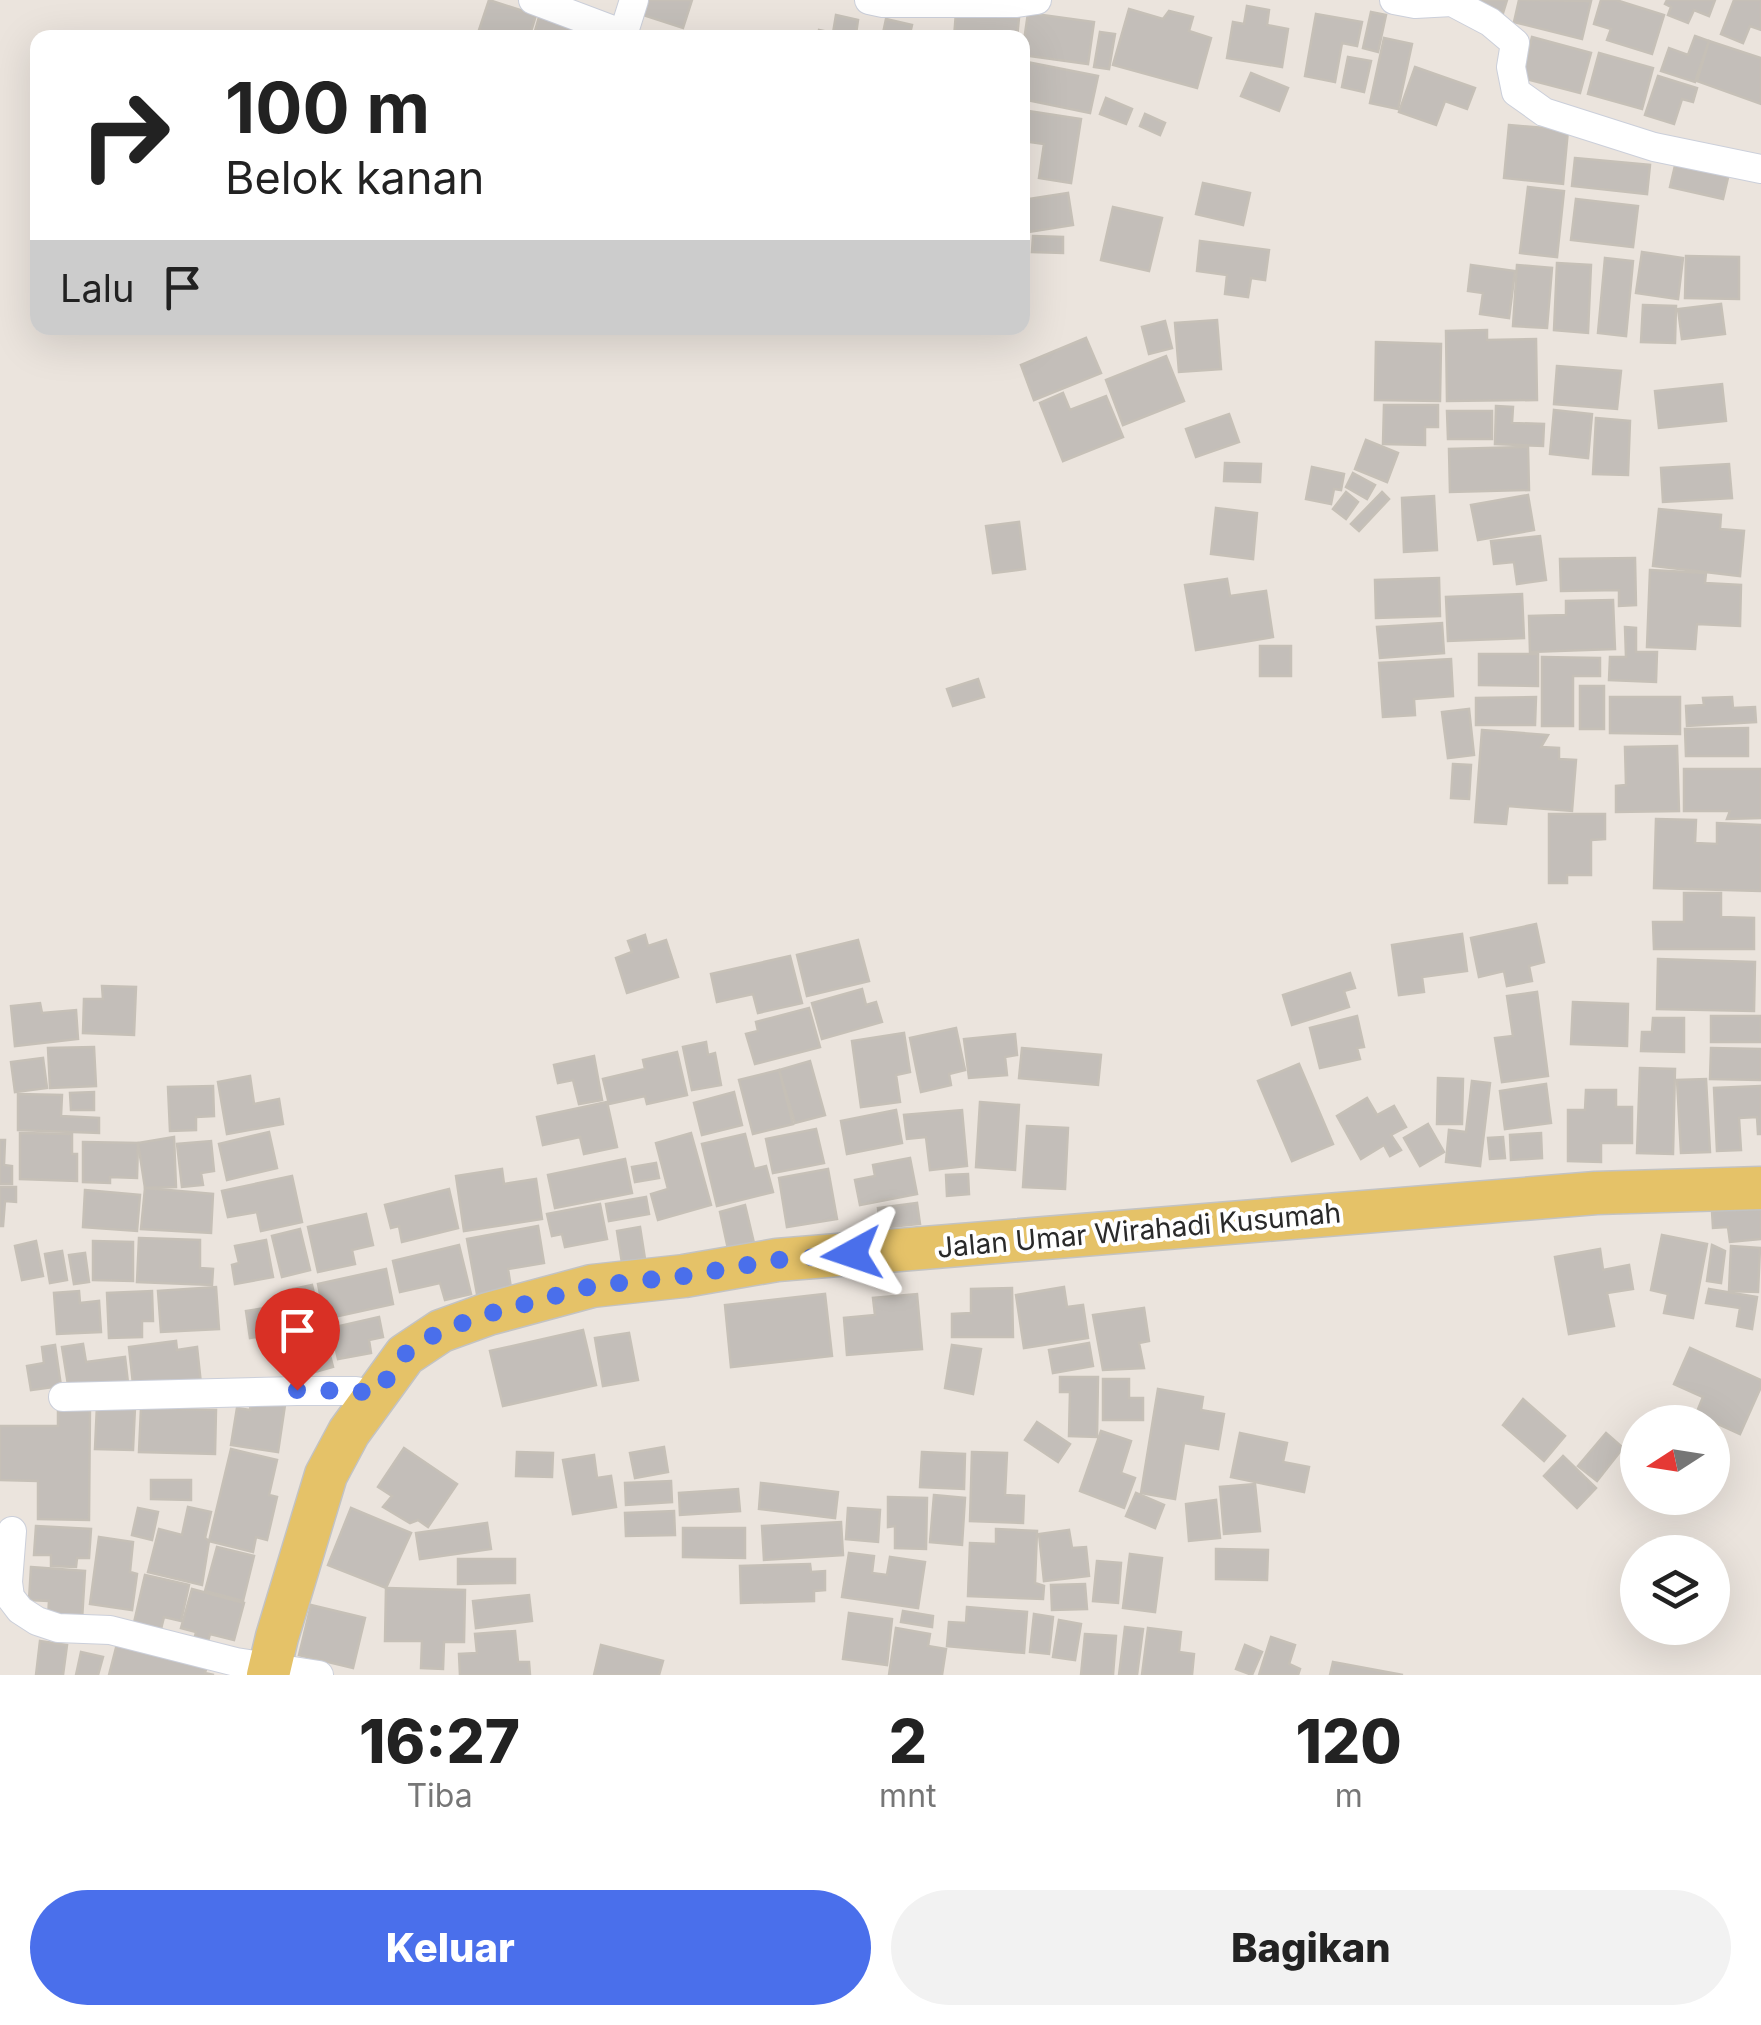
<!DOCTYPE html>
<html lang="id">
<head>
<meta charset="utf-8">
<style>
  :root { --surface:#fff; --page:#f2f2f2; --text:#222; --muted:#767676; --accent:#4a6feb }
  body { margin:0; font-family:Inter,sans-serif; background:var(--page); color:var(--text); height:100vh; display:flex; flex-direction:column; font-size:38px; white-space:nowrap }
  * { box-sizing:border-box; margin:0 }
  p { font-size:32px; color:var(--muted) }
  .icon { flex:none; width:55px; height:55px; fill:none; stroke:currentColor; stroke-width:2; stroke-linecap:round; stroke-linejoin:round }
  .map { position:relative; height:1675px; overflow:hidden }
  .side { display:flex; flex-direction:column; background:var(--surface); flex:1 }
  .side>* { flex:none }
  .banner { position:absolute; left:30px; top:30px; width:1000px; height:305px; border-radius:20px; box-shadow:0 10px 40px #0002; background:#fff; color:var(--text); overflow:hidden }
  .needle { width:65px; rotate:258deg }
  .buttons { position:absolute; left:1620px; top:1405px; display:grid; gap:20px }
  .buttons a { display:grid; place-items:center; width:110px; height:110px; border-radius:50%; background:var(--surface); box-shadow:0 10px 40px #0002; font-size:50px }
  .pin { position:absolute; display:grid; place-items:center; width:85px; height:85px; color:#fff; margin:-102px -42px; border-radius:50% 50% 50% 0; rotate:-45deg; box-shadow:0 0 10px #0007 }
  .pin .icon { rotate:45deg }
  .me { position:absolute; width:110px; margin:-55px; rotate:265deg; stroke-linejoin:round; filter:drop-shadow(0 0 8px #0008) }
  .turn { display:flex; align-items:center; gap:35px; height:210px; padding:0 30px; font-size:45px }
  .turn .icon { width:130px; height:130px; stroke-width:2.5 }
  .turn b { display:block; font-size:70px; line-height:85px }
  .then { display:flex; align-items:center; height:95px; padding:0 30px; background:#0003; gap:20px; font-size:38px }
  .eta { display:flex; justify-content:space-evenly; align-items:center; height:170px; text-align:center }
  .eta b { font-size:60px; font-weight:800; line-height:70px }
  .button { display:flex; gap:20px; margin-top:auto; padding:20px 30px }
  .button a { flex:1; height:115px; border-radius:60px; background:var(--accent); color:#fff; font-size:40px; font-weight:800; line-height:115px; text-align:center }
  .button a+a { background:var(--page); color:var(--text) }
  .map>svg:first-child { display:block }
  .building { fill:#c3beb9; stroke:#c6c0b7; stroke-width:2.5 }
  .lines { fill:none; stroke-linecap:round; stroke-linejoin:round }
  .street-casing { stroke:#cbcfda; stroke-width:30 }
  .primary-casing { stroke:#c3c3c3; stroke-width:45 }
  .street { stroke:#fff; stroke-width:28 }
  .primary { stroke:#e5c268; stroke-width:42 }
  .route { stroke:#4a6feb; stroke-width:18; stroke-dasharray:0 32.4 }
  .labels { text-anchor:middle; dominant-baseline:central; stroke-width:8; stroke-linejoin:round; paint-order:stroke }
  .street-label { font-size:28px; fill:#2a2a2a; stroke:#fff }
</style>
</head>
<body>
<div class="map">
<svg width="1761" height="1675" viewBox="0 0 1761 1675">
  <rect width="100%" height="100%" fill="#ebe4dd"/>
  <g class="building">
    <polygon points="489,0 536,15 529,38 500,38 479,30"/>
    <polygon points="648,0 692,0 683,28 643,15"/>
    <polygon points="1470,0 1507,0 1503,13 1469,4"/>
    <polygon points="1519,0 1591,1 1582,39 1514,22"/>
    <polygon points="1601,0 1616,0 1664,15 1652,54 1607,40 1611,29 1594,24"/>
    <polygon points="1667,0 1715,0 1709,16 1694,10 1688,23 1668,15 1671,7 1665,4"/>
    <polygon points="1734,0 1761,0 1761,30 1750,26 1743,43 1721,34"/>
    <polygon points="1247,6 1269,10 1267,25 1288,29 1282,67 1227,58 1233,22 1244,24"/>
    <polygon points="1129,9 1163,19 1169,11 1193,17 1189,31 1211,38 1197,88 1113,65"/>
    <polygon points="956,12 1019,18 1017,38 954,38"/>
    <polygon points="1371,12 1386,15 1378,52 1363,48"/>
    <polygon points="1028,13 1094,22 1088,64 1022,55"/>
    <polygon points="1316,14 1362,22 1357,46 1342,43 1335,82 1305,76"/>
    <polygon points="836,15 858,20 856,34 873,38 817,38 819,30 833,33"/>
    <polygon points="539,17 584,32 582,38 533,38"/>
    <polygon points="886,19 912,25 909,38 882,38"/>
    <polygon points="1100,32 1115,34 1109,69 1094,67"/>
    <polygon points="1695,36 1709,41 1695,82 1661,71 1669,48 1688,55"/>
    <polygon points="1532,37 1591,53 1580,93 1522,78"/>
    <polygon points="1384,38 1412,44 1398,109 1370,103"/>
    <polygon points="1709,41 1761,58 1761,104 1697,81"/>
    <polygon points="1599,53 1653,68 1642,109 1588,94"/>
    <polygon points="1348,57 1371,61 1364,92 1342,87"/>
    <polygon points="1022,61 1098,76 1090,113 1022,99"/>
    <polygon points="1415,67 1475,88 1467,109 1445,101 1436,125 1399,112"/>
    <polygon points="1251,73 1288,88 1279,111 1241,96"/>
    <polygon points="1658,76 1697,88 1693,102 1682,99 1674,124 1645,115"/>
    <polygon points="1106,98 1132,109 1126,124 1100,114"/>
    <polygon points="1022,110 1081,119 1071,183 1039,178 1044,144 1022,141"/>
    <polygon points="1145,114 1165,123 1160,135 1140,126"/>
    <polygon points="1509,125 1568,130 1563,184 1504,178"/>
    <polygon points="1677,157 1730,169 1723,199 1670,187"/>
    <polygon points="1575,158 1650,165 1647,194 1572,186"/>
    <polygon points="1203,183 1250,193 1243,225 1196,214"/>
    <polygon points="1528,187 1564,191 1557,257 1520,253"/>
    <polygon points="1068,193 1073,225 1022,233 1022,200"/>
    <polygon points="1576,199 1638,206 1633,247 1571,240"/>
    <polygon points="1113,207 1162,218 1149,271 1101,260"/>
    <polygon points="1033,236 1063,237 1063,253 1032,252"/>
    <polygon points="1200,241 1269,250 1265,280 1251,278 1248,297 1225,294 1227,275 1197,271"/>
    <polygon points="1642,252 1683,258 1678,299 1636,293"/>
    <polygon points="1686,256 1739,257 1739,299 1685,298"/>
    <polygon points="1605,258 1633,261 1626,336 1598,333"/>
    <polygon points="1557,263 1591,265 1588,333 1554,330"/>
    <polygon points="1471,265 1515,271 1509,318 1480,314 1483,293 1468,291"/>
    <polygon points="1517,265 1552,268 1547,328 1513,326"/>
    <polygon points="1721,304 1725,334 1682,339 1678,309"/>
    <polygon points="1643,305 1676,306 1675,343 1641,342"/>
    <polygon points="1217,320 1221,369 1179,372 1175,323"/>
    <polygon points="1165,321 1172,348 1149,354 1142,327"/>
    <polygon points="1487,330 1487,340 1536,339 1537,400 1447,401 1446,331"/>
    <polygon points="1086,338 1101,373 1034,400 1021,365"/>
    <polygon points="1376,342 1441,344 1440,401 1375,400"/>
    <polygon points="1166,356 1184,401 1123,425 1106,380"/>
    <polygon points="1557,366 1621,371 1617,409 1554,404"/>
    <polygon points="1722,384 1726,421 1659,428 1655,391"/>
    <polygon points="1063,393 1070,410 1106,396 1123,437 1063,461 1040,403"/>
    <polygon points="1384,405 1438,405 1438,427 1425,427 1425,445 1383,444"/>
    <polygon points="1496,406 1513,407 1512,423 1544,424 1543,446 1495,444"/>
    <polygon points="1554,410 1592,414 1588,458 1550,454"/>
    <polygon points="1447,411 1492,411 1492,439 1448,439"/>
    <polygon points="1229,414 1239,442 1196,457 1186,429"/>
    <polygon points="1596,418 1630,421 1628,475 1593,474"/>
    <polygon points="1366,440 1398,453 1387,482 1355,469"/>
    <polygon points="1528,447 1529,490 1450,492 1449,449"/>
    <polygon points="1225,463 1261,464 1260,482 1224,481"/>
    <polygon points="1729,464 1732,498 1663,502 1661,468"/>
    <polygon points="1312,467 1344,474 1341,490 1334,489 1331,504 1306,499"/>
    <polygon points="1353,473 1375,485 1367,499 1346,487"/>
    <polygon points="1346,492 1358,502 1346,519 1333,509"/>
    <polygon points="1382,492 1389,499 1359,531 1351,524"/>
    <polygon points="1528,495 1534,530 1478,540 1471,505"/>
    <polygon points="1434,496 1437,550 1404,552 1402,498"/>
    <polygon points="1216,508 1257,513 1253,559 1211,554"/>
    <polygon points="1659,509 1721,515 1720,529 1744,531 1740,576 1653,566"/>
    <polygon points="1019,522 1025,569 993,573 986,526"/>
    <polygon points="1540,536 1546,580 1517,584 1514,562 1494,564 1491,541"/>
    <polygon points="1635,558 1636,605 1619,606 1619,590 1561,591 1560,559"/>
    <polygon points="1650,570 1706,573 1705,583 1741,585 1740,626 1697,624 1695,649 1647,647"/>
    <polygon points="1439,578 1440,616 1376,618 1375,580"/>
    <polygon points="1227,579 1230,596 1266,591 1273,637 1196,650 1185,585"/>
    <polygon points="1522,594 1524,638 1448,641 1446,597"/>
    <polygon points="1613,600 1615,649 1530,652 1529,616 1566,615 1566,601"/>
    <polygon points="1442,623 1444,653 1380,658 1377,627"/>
    <polygon points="1625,627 1636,628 1636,652 1657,652 1656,682 1609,680 1610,657 1626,657"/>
    <rect x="1260" y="646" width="31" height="30"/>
    <polygon points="1479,654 1538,654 1538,686 1479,685"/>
    <polygon points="1542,657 1600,658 1600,676 1573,676 1573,726 1542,726"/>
    <polygon points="1451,659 1453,696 1414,699 1415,715 1383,717 1379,663"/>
    <polygon points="978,679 984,697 953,706 947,689"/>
    <rect x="1580" y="686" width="24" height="43"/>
    <polygon points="1536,697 1535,725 1476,725 1476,698"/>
    <polygon points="1610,697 1680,697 1680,734 1610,733"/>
    <polygon points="1732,697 1733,708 1755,707 1756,722 1687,726 1686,706 1704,705 1703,698"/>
    <polygon points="1469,709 1474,755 1448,758 1442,712"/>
    <polygon points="1748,728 1748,756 1686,756 1685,729"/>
    <polygon points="1482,730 1548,735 1541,747 1559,748 1559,759 1576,760 1572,811 1508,806 1506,824 1475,822"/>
    <polygon points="1677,746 1679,811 1616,812 1616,786 1626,785 1625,747"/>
    <polygon points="1453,764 1471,765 1469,799 1451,798"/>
    <polygon points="1684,769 1761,769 1761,818 1727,819 1730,811 1684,811"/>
    <polygon points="1549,814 1605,814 1605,839 1591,840 1591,875 1567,875 1567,883 1549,883"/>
    <polygon points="1656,819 1696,820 1695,843 1717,844 1717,823 1761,825 1761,891 1654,888"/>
    <polygon points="1684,893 1721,893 1721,917 1754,918 1754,949 1654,949 1653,922 1684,922"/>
    <polygon points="1536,924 1544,962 1529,966 1532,981 1507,986 1504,971 1479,977 1471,938"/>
    <polygon points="1462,934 1467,971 1422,977 1424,992 1399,995 1392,945"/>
    <polygon points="645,935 648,946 666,940 678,977 627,993 616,958 632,952 628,941"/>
    <polygon points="858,940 869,981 807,996 797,955"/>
    <polygon points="790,956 802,1003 758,1013 753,994 717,1002 711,974"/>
    <polygon points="1658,959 1755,962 1754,1011 1657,1009"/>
    <polygon points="1350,973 1355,988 1344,991 1349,1007 1292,1025 1283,995"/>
    <polygon points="102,986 136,987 134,1035 83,1033 84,999 103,999"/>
    <polygon points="862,989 866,1005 876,1002 882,1022 822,1039 812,1003"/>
    <polygon points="1537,992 1548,1076 1502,1082 1495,1038 1513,1036 1507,996"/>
    <polygon points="1573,1002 1628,1004 1627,1046 1571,1044"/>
    <polygon points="40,1003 42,1013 76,1010 78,1039 15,1046 11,1006"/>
    <polygon points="809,1008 820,1047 755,1064 746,1034 758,1031 756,1022"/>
    <polygon points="1357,1016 1364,1047 1357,1048 1360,1059 1320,1068 1310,1028"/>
    <rect x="1711" y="1016" width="50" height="26"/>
    <polygon points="1653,1018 1684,1018 1684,1052 1641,1051 1642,1032 1652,1032"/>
    <polygon points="956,1028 965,1070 949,1074 951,1085 921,1092 910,1038"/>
    <polygon points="904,1033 910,1072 896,1075 900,1102 861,1107 852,1041"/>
    <polygon points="1015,1034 1017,1055 1005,1057 1007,1075 969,1078 964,1039"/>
    <polygon points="706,1042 708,1055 715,1053 721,1085 692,1090 683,1047"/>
    <polygon points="94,1047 96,1086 50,1088 48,1048"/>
    <polygon points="1022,1048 1101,1055 1098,1085 1019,1078"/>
    <polygon points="1711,1048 1761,1049 1761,1080 1710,1079"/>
    <polygon points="677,1052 687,1095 647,1104 645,1096 609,1104 603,1079 645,1069 643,1060"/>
    <polygon points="594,1056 602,1100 579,1104 573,1080 558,1083 554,1065"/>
    <polygon points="43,1058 47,1088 15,1092 11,1062"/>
    <polygon points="810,1061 825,1115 795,1123 779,1070"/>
    <polygon points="1299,1064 1333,1144 1292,1161 1258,1081"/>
    <polygon points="1640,1068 1675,1069 1673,1154 1637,1153"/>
    <polygon points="779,1070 793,1124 753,1134 739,1080"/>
    <polygon points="250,1076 254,1104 279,1099 283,1124 227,1134 218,1082"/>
    <polygon points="1438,1078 1463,1079 1462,1124 1437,1124"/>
    <polygon points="1706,1079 1710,1152 1681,1153 1677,1080"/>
    <polygon points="1472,1081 1490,1083 1480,1166 1446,1162 1449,1130 1466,1132"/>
    <polygon points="1546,1084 1551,1123 1505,1129 1500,1091"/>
    <polygon points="213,1086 214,1116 196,1117 196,1130 170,1131 168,1087"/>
    <polygon points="1761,1086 1761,1134 1758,1134 1757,1117 1739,1118 1741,1150 1717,1151 1714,1088"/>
    <polygon points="1586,1090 1616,1090 1616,1107 1632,1107 1632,1143 1601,1143 1601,1162 1568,1161 1568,1110 1585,1110"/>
    <polygon points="94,1092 94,1110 71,1110 70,1093"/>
    <polygon points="734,1092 742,1125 702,1135 694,1103"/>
    <polygon points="18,1094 62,1095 61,1116 99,1118 99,1133 18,1130"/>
    <polygon points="1367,1098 1377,1115 1394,1106 1406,1127 1391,1135 1401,1150 1390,1156 1384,1145 1361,1159 1337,1116"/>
    <polygon points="607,1102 617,1147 584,1154 580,1137 543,1145 537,1117"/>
    <polygon points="980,1102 1019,1105 1015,1170 976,1167"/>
    <polygon points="896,1110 902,1143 847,1154 841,1121"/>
    <polygon points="962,1110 967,1166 930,1170 926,1137 907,1139 904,1115"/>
    <polygon points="1428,1124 1444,1152 1420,1166 1404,1138"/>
    <polygon points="1027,1126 1068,1128 1065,1189 1023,1187"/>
    <polygon points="816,1129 824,1163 773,1173 766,1139"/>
    <polygon points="269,1132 277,1168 227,1180 219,1144"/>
    <polygon points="20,1133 72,1134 72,1154 77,1154 77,1181 20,1179"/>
    <polygon points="691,1133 711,1205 658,1220 651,1194 668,1189 656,1143"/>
    <polygon points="1541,1133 1542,1158 1511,1160 1510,1135"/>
    <polygon points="745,1134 754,1169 766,1166 773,1192 717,1206 702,1144"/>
    <polygon points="174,1137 176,1187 145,1188 138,1143"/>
    <polygon points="1503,1137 1505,1158 1490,1159 1488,1138"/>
    <polygon points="0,1140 5,1140 4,1165 12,1166 12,1184 0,1184"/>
    <polygon points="211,1141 214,1171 201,1173 203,1185 182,1187 177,1144"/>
    <polygon points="83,1142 138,1143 137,1178 110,1177 110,1183 83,1182"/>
    <polygon points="910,1158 917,1194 860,1205 855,1180 875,1176 873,1165"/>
    <polygon points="625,1159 632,1193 555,1208 548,1175"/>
    <polygon points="656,1163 659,1178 635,1182 632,1167"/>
    <polygon points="502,1169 504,1184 536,1179 542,1219 464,1231 456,1176"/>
    <polygon points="828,1169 837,1219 787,1227 779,1178"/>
    <polygon points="968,1174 969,1194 947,1196 946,1175"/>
    <polygon points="292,1176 302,1222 261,1231 257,1212 228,1217 222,1191"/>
    <polygon points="0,1187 16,1187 16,1202 5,1201 3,1226 0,1226"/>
    <polygon points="145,1188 213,1194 211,1233 141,1229"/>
    <polygon points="449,1189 458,1228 402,1242 399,1226 391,1228 385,1205"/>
    <polygon points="85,1190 140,1195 137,1231 83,1227"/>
    <polygon points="646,1197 649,1214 609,1221 606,1204"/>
    <polygon points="917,1203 920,1224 880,1228 878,1208"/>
    <polygon points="600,1204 607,1239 565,1247 562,1234 552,1236 547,1214"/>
    <polygon points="745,1205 754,1243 728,1249 720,1212"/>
    <polygon points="1761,1206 1761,1239 1730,1242 1728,1227 1713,1228 1712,1211"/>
    <polygon points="366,1214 373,1245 352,1250 355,1264 318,1272 308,1227"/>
    <polygon points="538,1226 544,1263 508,1269 511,1288 477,1294 467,1239"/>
    <polygon points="640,1227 645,1259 622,1263 617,1231"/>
    <polygon points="300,1229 310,1270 282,1277 272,1236"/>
    <polygon points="1662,1235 1707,1244 1693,1318 1664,1313 1668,1294 1651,1290"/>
    <polygon points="139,1238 200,1240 200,1268 213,1269 212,1285 137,1282"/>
    <polygon points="266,1240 273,1277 235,1284 232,1265 239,1263 235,1246"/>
    <polygon points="36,1241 43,1276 22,1280 15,1246"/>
    <polygon points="93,1241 133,1242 133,1281 93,1280"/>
    <polygon points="459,1245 471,1294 445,1300 440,1283 400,1292 393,1261"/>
    <polygon points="1712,1245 1725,1251 1721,1283 1707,1281"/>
    <polygon points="1731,1246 1760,1248 1758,1292 1729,1291"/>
    <polygon points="1600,1249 1603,1270 1629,1265 1633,1289 1607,1293 1614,1326 1569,1334 1555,1257"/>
    <polygon points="62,1251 67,1280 50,1283 45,1254"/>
    <polygon points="85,1253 89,1282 74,1284 69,1255"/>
    <polygon points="386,1269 393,1304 325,1319 318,1284"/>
    <polygon points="312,1285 321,1324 302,1328 293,1289"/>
    <polygon points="216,1287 219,1329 161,1332 158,1291"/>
    <polygon points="1064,1287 1067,1307 1083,1305 1088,1338 1024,1348 1016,1295"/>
    <polygon points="1012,1288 1013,1337 952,1337 952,1314 971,1313 971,1289"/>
    <polygon points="1709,1289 1757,1297 1752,1329 1737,1326 1740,1308 1706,1303"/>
    <polygon points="79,1291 80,1303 99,1301 101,1332 57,1334 54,1293"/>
    <polygon points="152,1291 153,1321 142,1321 142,1337 109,1338 107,1293"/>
    <polygon points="825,1294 832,1356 731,1367 725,1305"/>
    <polygon points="917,1294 922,1349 847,1355 844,1318 875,1315 873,1298"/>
    <polygon points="290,1304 294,1331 250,1338 246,1311"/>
    <polygon points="1144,1308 1149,1341 1139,1343 1144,1368 1103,1370 1093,1315"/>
    <polygon points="379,1317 383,1337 369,1340 371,1353 338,1359 331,1328"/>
    <polygon points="323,1329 333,1367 308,1374 301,1348 313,1344 311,1333"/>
    <polygon points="583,1330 596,1385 503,1406 490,1351"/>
    <polygon points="629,1333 638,1380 603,1386 595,1338"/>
    <polygon points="176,1341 177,1350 197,1347 201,1384 134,1393 129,1347"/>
    <polygon points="296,1341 299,1364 284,1366 281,1343"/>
    <polygon points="1089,1343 1093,1366 1053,1373 1049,1350"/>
    <polygon points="83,1344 86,1362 125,1357 128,1383 69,1391 62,1347"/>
    <polygon points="55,1345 61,1386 31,1390 27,1366 44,1363 42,1347"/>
    <polygon points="952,1345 981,1349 973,1394 945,1388"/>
    <polygon points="1690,1348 1761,1380 1761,1387 1740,1434 1696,1414 1703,1397 1674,1384"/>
    <polygon points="1060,1377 1098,1377 1097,1437 1069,1436 1070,1392 1060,1392"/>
    <polygon points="1103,1379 1129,1379 1129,1398 1143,1398 1143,1420 1103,1420"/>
    <polygon points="1158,1389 1203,1397 1201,1410 1224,1414 1218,1449 1184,1443 1175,1499 1141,1493"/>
    <polygon points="1523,1399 1565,1436 1544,1461 1503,1425"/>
    <polygon points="251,1400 285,1405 278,1452 231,1445 237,1408 250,1410"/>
    <polygon points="97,1405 135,1407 133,1450 95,1449"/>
    <polygon points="58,1406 90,1406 89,1520 38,1519 38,1481 0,1480 0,1426 58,1426"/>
    <polygon points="141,1408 216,1410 215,1454 139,1452"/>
    <polygon points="1037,1422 1070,1444 1058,1462 1025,1440"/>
    <polygon points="1101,1431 1131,1441 1121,1473 1135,1478 1124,1508 1080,1491"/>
    <polygon points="1240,1433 1287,1443 1283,1462 1309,1467 1304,1492 1231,1477"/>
    <polygon points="1606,1433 1623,1448 1597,1481 1578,1466"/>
    <polygon points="664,1447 668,1472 635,1478 630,1453"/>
    <polygon points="404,1448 457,1484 428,1527 418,1520 410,1523 383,1507 392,1496 378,1487"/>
    <polygon points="231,1449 277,1460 269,1495 277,1497 267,1540 256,1537 253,1552 209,1541"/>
    <polygon points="517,1452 553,1453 552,1477 516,1476"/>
    <polygon points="922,1452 965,1454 964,1489 920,1487"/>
    <polygon points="972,1452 1007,1453 1005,1495 1024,1496 1023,1523 970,1521"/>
    <polygon points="594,1455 597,1478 611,1476 616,1507 573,1514 563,1460"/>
    <polygon points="1563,1456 1596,1488 1577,1508 1544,1476"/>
    <polygon points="151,1480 191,1480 191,1500 151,1499"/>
    <polygon points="671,1481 672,1502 626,1505 625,1483"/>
    <polygon points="761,1483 838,1492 835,1518 759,1509"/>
    <polygon points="1255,1484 1260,1531 1224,1534 1220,1487"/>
    <polygon points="738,1489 740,1511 680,1515 679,1493"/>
    <polygon points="1136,1493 1164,1505 1155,1528 1126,1516"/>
    <polygon points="934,1495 965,1498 962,1545 930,1542"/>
    <polygon points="888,1497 927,1498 926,1549 895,1548 895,1526 888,1527"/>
    <polygon points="1216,1500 1220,1538 1189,1541 1186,1504"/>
    <polygon points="188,1507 211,1512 205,1538 209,1541 202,1585 148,1572 159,1529 182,1535"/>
    <polygon points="138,1508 158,1512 152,1540 132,1535"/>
    <polygon points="351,1508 411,1533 386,1588 328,1565"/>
    <polygon points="848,1508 880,1510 878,1542 846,1539"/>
    <polygon points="674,1511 675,1535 626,1536 625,1513"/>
    <polygon points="841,1522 843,1555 764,1560 762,1526"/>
    <polygon points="487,1523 491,1549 420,1559 416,1533"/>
    <polygon points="36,1526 91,1529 89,1558 77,1558 76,1567 51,1566 51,1555 34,1555"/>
    <polygon points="683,1528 745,1528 745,1558 683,1557"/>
    <polygon points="996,1529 1037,1531 1035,1583 1044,1586 1043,1599 968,1596 970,1543 996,1544"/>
    <polygon points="1069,1530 1072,1548 1086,1547 1089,1576 1044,1581 1039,1534"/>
    <polygon points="99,1537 133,1542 130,1572 137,1574 132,1610 90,1604"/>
    <polygon points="217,1547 254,1556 243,1601 205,1591"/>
    <polygon points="1216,1549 1268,1550 1267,1580 1216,1579"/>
    <polygon points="849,1553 874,1556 872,1573 887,1575 890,1557 925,1562 918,1608 842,1597"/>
    <polygon points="1130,1554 1162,1558 1155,1612 1123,1608"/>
    <polygon points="458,1559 515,1559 515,1583 458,1584"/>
    <polygon points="1097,1561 1121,1563 1118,1603 1093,1601"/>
    <polygon points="810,1564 811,1572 825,1571 825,1590 814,1591 814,1601 741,1603 740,1566"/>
    <polygon points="31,1567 85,1571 82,1620 48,1618 49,1601 29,1600"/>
    <polygon points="145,1575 189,1585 181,1621 164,1617 160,1633 133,1627"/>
    <polygon points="1085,1584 1087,1609 1052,1610 1051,1585"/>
    <polygon points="386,1588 465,1590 464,1642 444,1642 443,1669 421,1668 422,1641 385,1641"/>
    <polygon points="192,1589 244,1603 234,1640 210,1634 207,1645 194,1641 196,1632 181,1628"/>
    <polygon points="529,1595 532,1621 476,1628 473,1601"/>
    <polygon points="311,1605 365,1618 353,1668 299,1655"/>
    <polygon points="967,1607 1027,1612 1024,1653 947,1646 949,1622 966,1623"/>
    <polygon points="903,1611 933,1616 932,1627 901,1622"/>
    <polygon points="849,1613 892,1619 887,1665 843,1659"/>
    <polygon points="1034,1614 1053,1617 1049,1654 1030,1652"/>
    <polygon points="1059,1620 1081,1624 1075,1660 1053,1657"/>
    <polygon points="1125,1627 1143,1629 1137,1675 1119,1675"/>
    <polygon points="896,1628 930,1634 928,1646 946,1649 942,1675 889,1675"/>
    <polygon points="1148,1628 1181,1632 1179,1652 1194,1654 1192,1675 1142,1675"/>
    <polygon points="515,1631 518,1662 529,1662 530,1675 460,1675 459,1654 477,1653 475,1634"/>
    <polygon points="1085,1634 1116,1636 1113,1675 1081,1675"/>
    <polygon points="1271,1637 1295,1645 1289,1664 1300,1669 1298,1675 1259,1675"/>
    <polygon points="118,1640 208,1662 205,1673 214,1675 109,1675"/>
    <polygon points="40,1641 67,1645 63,1675 36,1675"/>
    <polygon points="601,1645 663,1661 659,1675 594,1675"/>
    <polygon points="1245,1645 1262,1652 1252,1675 1236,1669"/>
    <polygon points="81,1652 103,1657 98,1675 76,1675"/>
    <polygon points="1333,1662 1403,1675 1330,1675"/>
  </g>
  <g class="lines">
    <g class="street-casing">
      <g id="street">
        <polyline points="533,0 613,30 624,32 634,0"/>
        <polyline points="869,0 883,3 1017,3 1037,0"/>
        <polyline points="1394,0 1415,4 1452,2 1490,22 1515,43 1511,67 1516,92 1544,112 1654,147 1761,169"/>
        <polyline points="63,1397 297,1391 356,1391 375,1394"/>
        <polyline points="12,1531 8,1582 10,1597 20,1610 37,1621 58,1628 110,1630 236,1662 319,1675"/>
      </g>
    </g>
    <g class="primary-casing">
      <polyline id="primary" points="268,1675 277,1637 326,1475 349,1432 405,1355 441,1331 488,1314 592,1286 684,1276 777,1260 1596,1193 1761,1188"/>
    </g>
    <use href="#street" class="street"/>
    <use href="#primary" class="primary"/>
  </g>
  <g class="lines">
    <polyline class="route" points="297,1390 356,1391 376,1394 405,1354 440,1331 488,1314 592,1286 684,1276 777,1260 852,1254"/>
  </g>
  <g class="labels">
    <g class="street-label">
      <text transform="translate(1139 1230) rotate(-5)">Jalan Umar Wirahadi Kusumah</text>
    </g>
  </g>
</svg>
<div class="buttons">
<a><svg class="needle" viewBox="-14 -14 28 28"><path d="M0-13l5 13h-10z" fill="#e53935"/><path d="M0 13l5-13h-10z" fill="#767676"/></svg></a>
<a><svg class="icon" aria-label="layers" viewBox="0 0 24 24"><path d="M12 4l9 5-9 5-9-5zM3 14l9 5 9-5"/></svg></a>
</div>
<div class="pin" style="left:297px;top:1390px;background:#d93025"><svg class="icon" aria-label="arrive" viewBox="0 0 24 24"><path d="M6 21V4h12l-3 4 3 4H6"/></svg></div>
<svg class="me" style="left:852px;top:1254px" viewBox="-20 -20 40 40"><path d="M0-17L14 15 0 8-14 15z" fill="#4a6feb" stroke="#fff" stroke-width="4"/></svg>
<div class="banner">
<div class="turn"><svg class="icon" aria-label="right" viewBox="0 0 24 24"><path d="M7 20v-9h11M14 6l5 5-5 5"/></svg><div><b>100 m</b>Belok kanan</div></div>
<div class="then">Lalu<svg class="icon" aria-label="arrive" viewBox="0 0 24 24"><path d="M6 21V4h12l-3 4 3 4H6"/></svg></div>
</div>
</div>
<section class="side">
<div class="eta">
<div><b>16:27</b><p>Tiba</p></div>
<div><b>2</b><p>mnt</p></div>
<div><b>120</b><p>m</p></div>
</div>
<div class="button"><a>Keluar</a><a>Bagikan</a></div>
</section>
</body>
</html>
